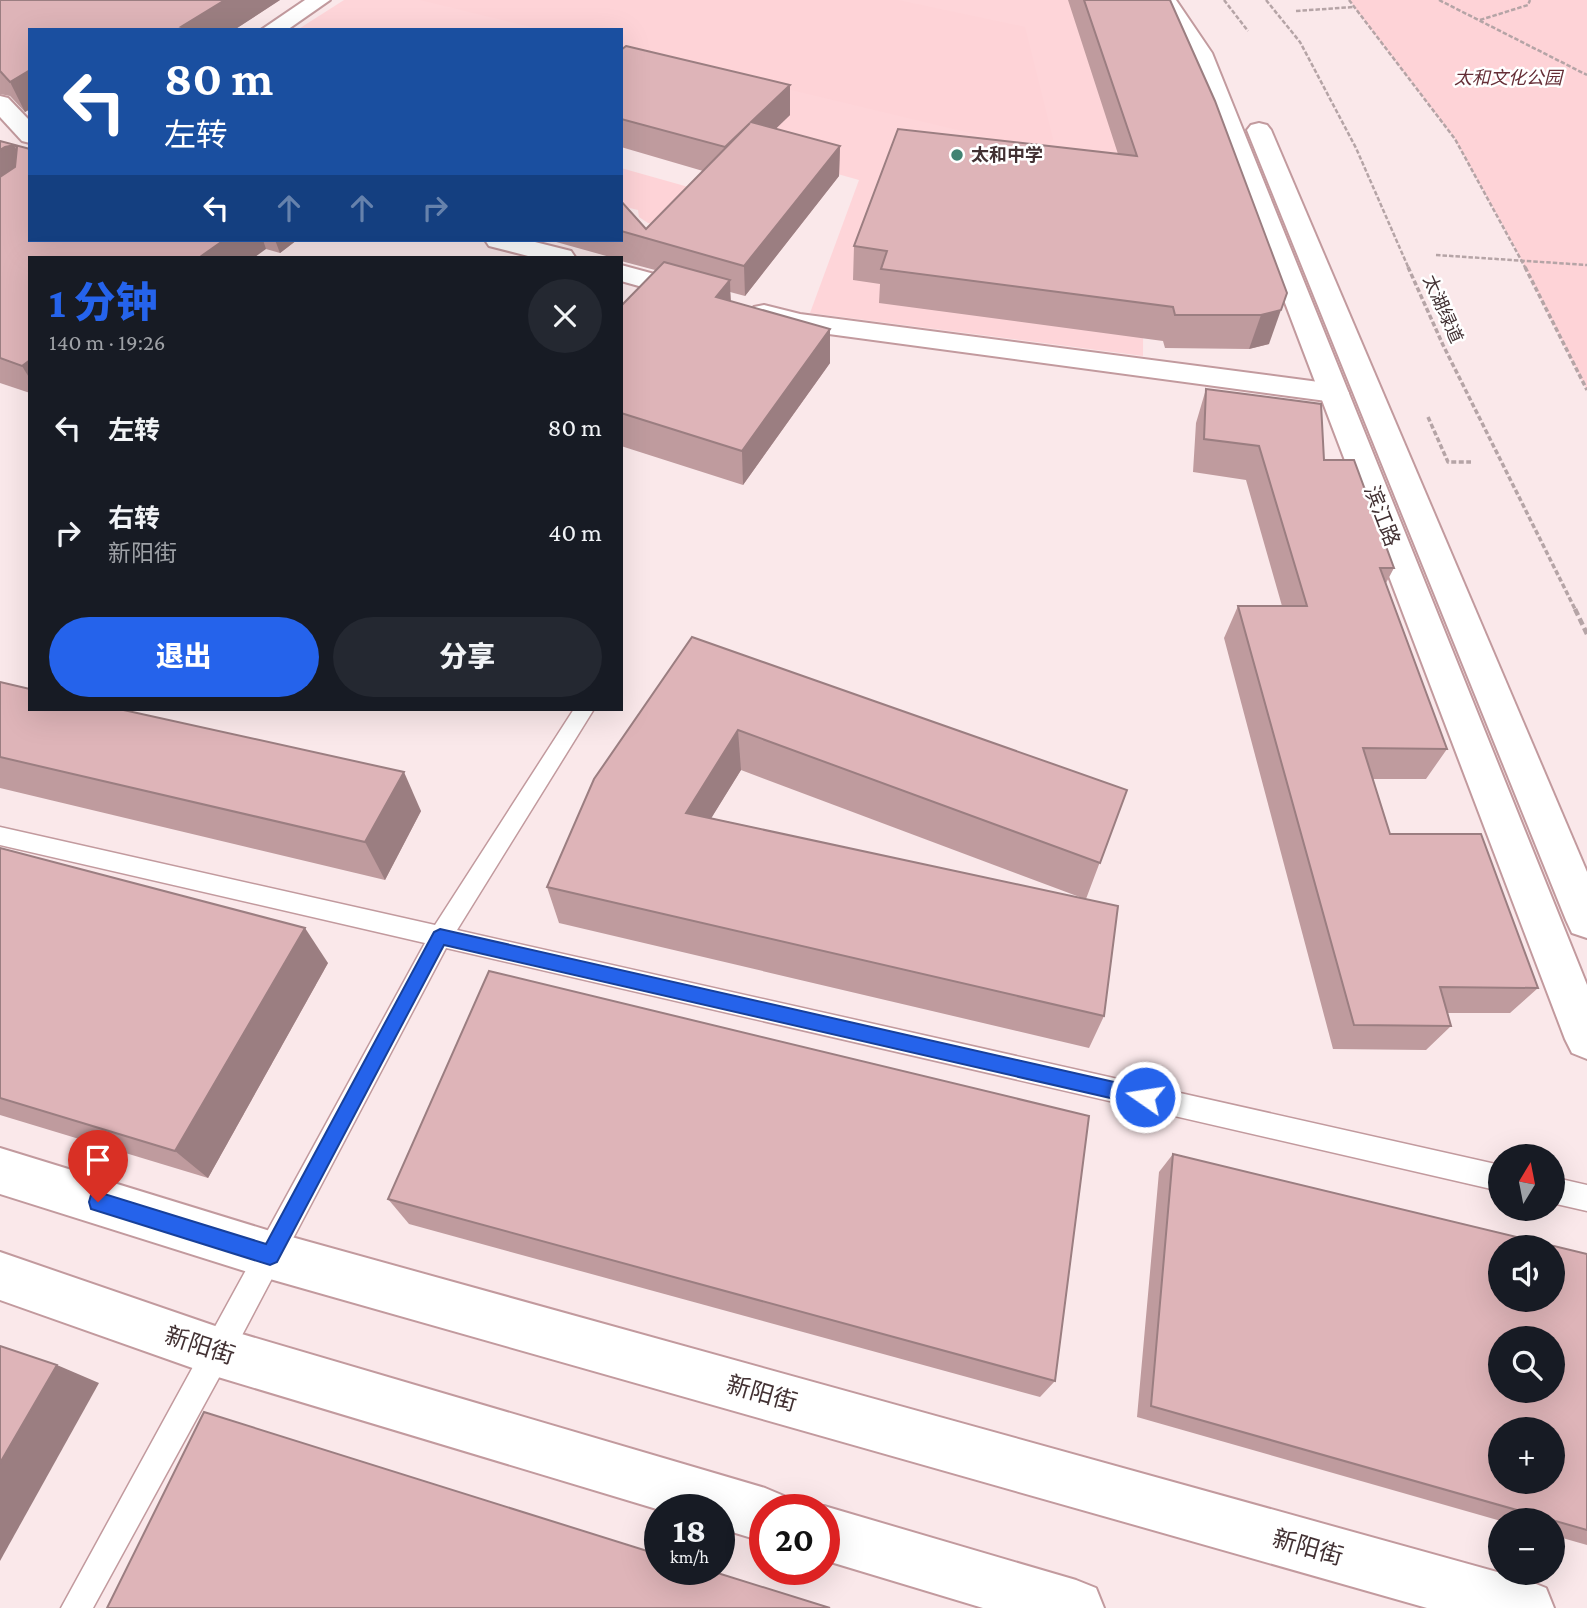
<!DOCTYPE html>
<html lang="zh">
<head>
<meta charset="utf-8">
<style>
  :root { --surface:#171b24; --page:#242831; --text:#f1f3f6; --muted:#9ea1a6; --accent:#2563eb }
  body { margin:0; font-family:"Crimson Pro","Noto Sans SC",serif; background:var(--page); color:var(--text); height:100vh; display:flex; flex-direction:column; font-size:26px; white-space:nowrap }
  * { box-sizing:border-box; margin:0 }
  p { font-size:23px; color:var(--muted) }
  .icon { flex:none; width:38px; height:38px; fill:none; stroke:currentColor; stroke-width:2; stroke-linecap:round; stroke-linejoin:round }
  .map { position:relative; flex:1; overflow:hidden }
  .sheet { position:absolute; left:28px; top:256px; width:595px; height:455px; display:flex; flex-direction:column; background:var(--surface); border-radius:0px; box-shadow:0 7px 28px #0002 }
  .sheet>* { flex:none }
  .hud { position:absolute; left:28px; top:28px; width:595px; height:214px; border-radius:0px; box-shadow:0 7px 28px #0002; background:#1a4fa0; color:#fff; overflow:hidden }
  .needle { width:46px; rotate:10deg }
  .buttons { position:absolute; left:1488px; top:1144px; display:grid; gap:14px }
  .buttons a { display:grid; place-items:center; width:77px; height:77px; border-radius:50%; background:var(--surface); box-shadow:0 7px 28px #0002; font-size:35px }
  .speed { position:absolute; left:644px; top:1494px; display:flex; gap:14px; font-size:35px; font-weight:700; text-align:center }
  .speed>* { display:grid; place-content:center; width:91px; height:91px; border-radius:50%; background:var(--surface); box-shadow:0 7px 28px #0002; line-height:1 }
  .speed small { font-size:18px; font-weight:400 }
  .speed .limit { border:10px solid #d22; background:#fff; color:#111 }
  .pin { position:absolute; display:grid; place-items:center; width:60px; height:60px; color:#fff; margin:-72px -30px; border-radius:50% 50% 50% 0; rotate:-45deg; box-shadow:0 0 7px #0007 }
  .pin .icon { rotate:45deg }
  .me { position:absolute; width:77px; margin:-38px; rotate:283deg; stroke-linejoin:round; filter:drop-shadow(0 0 5px #0008) }
  .turn { display:flex; align-items:center; gap:24px; height:147px; padding:0 21px; font-size:32px }
  .turn .icon { width:91px; height:91px; stroke-width:2.5 }
  .turn b { display:block; font-size:49px; line-height:60px }
  .lanes { display:flex; align-items:center; height:66px; padding:0 21px; background:#0003; justify-content:center; gap:35px; direction:ltr }
  .lanes .off { opacity:.35 }
  .round { display:grid; place-items:center; flex:none; width:74px; height:74px; border-radius:37px; background:var(--page) }
  .overview { display:flex; align-items:center; justify-content:space-between; height:119px; padding:0 21px }
  h1 { font-size:42px; font-weight:800; line-height:52px; color:var(--accent) }
  .button { display:flex; gap:14px; margin-top:auto; padding:14px 21px }
  .button a { flex:1; height:80px; border-radius:42px; background:var(--accent); color:#fff; font-size:28px; font-weight:800; line-height:80px; text-align:center }
  .button a+a { background:var(--page); color:var(--text) }
  ul { padding:0; list-style:none }
  li { display:flex; align-items:center; gap:21px; height:105px; padding:0 21px }
  li div { flex:1 }
  li b { display:block; font-size:26px }
  li em { font-style:normal }
  .map>svg:first-child { display:block }
  .built { fill:#fed5d9 }
  .green { fill:#fed3d7 }
  .lines { fill:none; stroke-linecap:round; stroke-linejoin:round }
  .lane-casing { stroke:#c29a9e; stroke-width:3 }
  .street-casing { stroke:#c29a9e; stroke-width:4 }
  .secondary-casing { stroke:#c29a9e; stroke-width:4 }
  .primary-casing { stroke:#c29a9e; stroke-width:4 }
  .path-far2 { stroke:#b5a4a6; stroke-width:2.5; stroke-dasharray:4.5 2; stroke-linecap:butt }
  .path-far1 { stroke:#b5a4a6; stroke-width:3.5; stroke-dasharray:5 2.5; stroke-linecap:butt }
  .path { stroke:#b5a4a6; stroke-width:4.5; stroke-dasharray:7 3.5; stroke-linecap:butt }
  .lane { fill:#fff; fill-rule:evenodd }
  .street { fill:#fff; fill-rule:evenodd }
  .secondary { fill:#fff; fill-rule:evenodd }
  .primary { fill:#fff; fill-rule:evenodd }
  .wall { fill:#bf9b9e; fill-rule:evenodd }
  .shaded-wall { fill:#9b7e81 }
  .building { fill:#deb4b8; stroke:#9b7e81; stroke-width:2; fill-rule:evenodd }
  .route { fill:#2563eb; stroke:#184099; stroke-width:2 }
  .poi-dot { fill:#418272; stroke:#fff; stroke-width:2.5 }
  .labels { text-anchor:middle; dominant-baseline:central; stroke-width:5; stroke-linejoin:round; paint-order:stroke }
  .far-park-label { font-size:18px; font-style:italic; fill:#652e36; stroke:#fff }
  .far-poi-label { font-size:18px; font-weight:bold; fill:#423133; stroke:#fff; text-anchor:start }
  .far-street-label { font-size:18px; fill:#423133; stroke:#fff }
  .street-label { font-size:21px; fill:#423133; stroke:#fff }
  .near-street-label { font-size:24px; fill:#423133; stroke:#fff }
</style>
</head>
<body>
<div class="map">
<svg width="1587" height="1608" viewBox="0 0 1587 1608">
  <rect width="100%" height="100%" fill="#fae8ea"/>
  <polygon class="built" points="344,0 1153,0 1144,131 1143,356 810,313 859,180 621,113 621,30 297,30"/>
  <g class="green">
    <polygon points="420,0 898,0 1025,27 1053,139 1045,151 621,49 621,30 543,30"/>
    <polygon points="1349,0 1587,0 1587,390 1516,249 1455,139"/>
    <polygon points="621,168 738,201 677,231 648,223 639,217 638,210 621,206"/>
  </g>
  <g class="lines">
    <g class="lane-casing">
      <g id="lane">
        <polygon points="574,709 594,709 457,930 1500,1165 1500,1191 446,948 239,1341 93,1608 61,1608 425,943 0,845 0,827 435,925"/>
        <polygon points="1552,1177 1587,1185 1587,1211 1552,1203"/>
      </g>
    </g>
    <g class="street-casing">
      <g id="street">
        <polygon points="305,0 330,0 287,30 261,30"/>
        <polygon points="485,240 527,240 571,251 575,257 532,257 489,246"/>
        <polygon points="621,265 706,288 710,294 706,300 696,302 621,281"/>
        <polygon points="764,305 800,314 1334,384 1344,386 1349,393 1344,400 1334,402 799,330 754,319 750,313 754,307"/>
      </g>
    </g>
    <g class="secondary-casing">
      <g id="secondary">
        <polygon points="0,96 8,98 30,121 30,143 22,141 0,117"/>
        <polygon points="0,1148 270,1231 1526,1580 1546,1588 1554,1608 1427,1608 270,1279 0,1194"/>
        <polygon points="0,1252 218,1327 765,1488 784,1496 790,1510 765,1510 765,1542 719,1528 719,1510 660,1510 218,1377 0,1300"/>
        <polygon points="824,1506 1076,1580 1096,1588 1104,1608 983,1608 824,1560 824,1510 813,1510"/>
      </g>
    </g>
    <g class="primary-casing">
      <g id="primary">
        <polygon points="1156,0 1176,0 1212,53 1587,985 1587,1059 1572,1053 1565,1039 1190,53"/>
        <polygon points="1259,123 1267,125 1271,130 1587,872 1587,938 1572,933 1566,920 1247,130 1251,125"/>
      </g>
    </g>
    <g class="path-far2">
      <polyline points="1224,0 1248,31"/>
      <polyline points="1266,0 1300,42 1356,148 1409,269"/>
      <polyline points="1349,0 1455,139 1526,269"/>
      <polyline points="1439,0 1587,75"/>
      <polyline points="1296,11 1354,7"/>
      <polyline points="1480,20 1528,5 1530,0"/>
      <polyline points="1436,255 1587,265"/>
    </g>
    <g class="path-far1">
      <polyline points="1408,267 1443,345 1576,611"/>
      <polyline points="1525,267 1587,390"/>
      <polyline points="1428,417 1448,462 1471,462"/>
    </g>
    <polyline class="path" points="1575,609 1587,634"/>
    <use href="#lane" class="lane"/>
    <use href="#street" class="street"/>
    <use href="#secondary" class="secondary"/>
    <use href="#primary" class="primary"/>
  </g>
  <g class="wall">
    <polygon points="0,0 280,0 234,30 30,30 30,109 25,112 10,96 0,94"/>
    <polygon points="1068,0 1170,0 1269,344 1249,349 1165,348 1163,341 879,303 880,284 853,280 854,246 1118,154"/>
    <polygon points="621,50 790,115 775,129 840,146 839,176 745,296 730,292 731,301 830,329 830,363 743,485 621,446 621,306 655,270 621,261 621,257 610,257 549,240 621,240 621,201 646,229 703,171 621,147"/>
    <polygon points="0,141 30,149 30,240 297,240 280,253 266,249 30,257 30,393 0,383"/>
    <polygon points="1206,389 1324,460 1394,568 1386,583 1447,749 1426,779 1372,779 1390,834 1538,988 1510,1013 1447,1013 1451,1026 1426,1050 1333,1049 1224,638 1238,606 1282,606 1246,480 1193,472 1196,423"/>
    <path d="M692,637L1127,790L1086,899L1104,1016L1089,1048L559,923L547,887ZM741,770L1085,899L711,818Z"/>
    <polygon points="0,682 421,811 385,880 0,788"/>
    <polygon points="0,848 328,963 208,1178 0,1115"/>
    <polygon points="1173,1154 1587,1254 1587,1545 1552,1535 1552,1521 1501,1521 1137,1417 1159,1172"/>
    <polygon points="388,1199 1055,1381 1040,1397 409,1224"/>
  </g>
  <g class="shaded-wall">
    <polygon points="225,0 280,0 234,30 182,30 181,27"/>
    <polygon points="30,70 30,109 25,112 10,82"/>
    <polygon points="790,85 790,115 752,152 751,122"/>
    <polygon points="14,145 29,175 0,191 0,150 5,147"/>
    <polygon points="840,146 839,176 745,296 744,266"/>
    <polygon points="224,240 263,240 266,249 255,257 200,257"/>
    <polygon points="275,240 297,240 280,253"/>
    <polygon points="730,280 731,314 716,297"/>
    <polygon points="1281,310 1269,344 1249,349 1261,315"/>
    <polygon points="830,329 830,363 743,485 742,451"/>
    <polygon points="30,360 30,379 22,366"/>
    <polygon points="738,730 741,770 691,851 686,813"/>
    <polygon points="404,772 421,811 385,880 365,842"/>
    <polygon points="305,928 328,963 208,1178 175,1151"/>
    <polygon points="57,1365 99,1383 0,1561 0,1463"/>
  </g>
  <g class="building">
    <polygon points="0,0 225,0 181,27 192,30 30,30 30,70 10,82 0,71"/>
    <polygon points="1084,0 1170,0 1215,101 1287,293 1281,310 1261,315 1175,315 1173,307 881,269 887,251 854,246 898,129 1137,156"/>
    <polygon points="626,46 790,85 751,122 840,146 744,266 621,231 621,201 646,229 750,123 725,147 621,119 621,50"/>
    <polygon points="0,141 30,149 30,240 224,240 200,257 30,257 30,360 22,366 0,358 0,177 15,167 17,147 14,145 5,147 0,150"/>
    <polygon points="664,262 730,280 716,297 830,329 742,451 621,413 621,306"/>
    <polygon points="1206,389 1321,404 1324,460 1354,460 1394,568 1380,568 1447,749 1363,748 1390,834 1481,834 1538,988 1440,987 1451,1026 1354,1025 1238,606 1307,606 1259,446 1204,439"/>
    <polygon points="692,637 1127,790 1100,863 738,730 686,813 1118,906 1104,1016 547,887 594,779"/>
    <polygon points="0,682 30,689 30,709 119,709 404,772 365,842 0,757"/>
    <polygon points="0,848 305,928 175,1151 0,1098"/>
    <polygon points="489,971 1089,1116 1055,1381 388,1199"/>
    <path d="M1173,1154L1587,1254V1530L1151,1406ZM1500,1248H1552V1300H1500ZM1500,1339H1552V1391H1500ZM1500,1430H1552V1482H1500Z"/>
    <polygon points="0,1346 57,1365 0,1463"/>
    <polygon points="204,1412 660,1555 660,1570 708,1570 830,1608 107,1608"/>
  </g>
  <polygon class="route" points="440,929 1145,1089 1151,1091 1154,1097 1151,1104 1145,1106 444,945 277,1262 270,1265 91,1209 89,1202 91,1195 98,1192 266,1244 434,932"/>
  <circle class="poi-dot" cx="957" cy="155" r="7"/>
  <g class="labels">
    <g class="far-park-label">
      <text x="1508" y="78">太和文化公园</text>
    </g>
    <g class="far-poi-label">
      <text x="971" y="155">太和中学</text>
    </g>
    <g class="far-street-label">
      <text transform="translate(1443 309) rotate(66)">太湖绿道</text>
    </g>
    <g class="street-label">
      <text transform="translate(1382 516) rotate(69)">滨江路</text>
    </g>
    <g class="near-street-label">
      <text transform="translate(200 1345) rotate(18)">新阳街</text>
      <text transform="translate(762 1393) rotate(16)">新阳街</text>
      <text transform="translate(1308 1547) rotate(16)">新阳街</text>
    </g>
  </g>
</svg>
<div class="buttons">
<a><svg class="needle" viewBox="-14 -14 28 28"><path d="M0-13l5 13h-10z" fill="#e53935"/><path d="M0 13l5-13h-10z" fill="#9ea1a6"/></svg></a>
<a><svg class="icon" aria-label="sound" viewBox="0 0 24 24"><path d="M4 9h4l5-4v14l-5-4H4zM17 9q2 3 0 6"/></svg></a>
<a><svg class="icon" aria-label="search" viewBox="0 0 24 24"><circle cx="10" cy="10" r="6"/><path d="M15 15l6 6"/></svg></a>
<a>+</a>
<a>−</a>
</div>
<div class="speed"><div>18<small>km/h</small></div><div class="limit">20</div></div>
<div class="pin" style="left:98px;top:1202px;background:#d93025"><svg class="icon" aria-label="arrive" viewBox="0 0 24 24"><path d="M6 21V4h12l-3 4 3 4H6"/></svg></div>
<svg class="me" style="left:1145px;top:1097px" viewBox="-20 -20 40 40"><circle r="17" fill="#2563eb" stroke="#fff" stroke-width="3"/><path d="M0-11L8 9 0 5-8 9z" fill="#fff"/></svg>
<div class="hud">
<div class="turn"><svg class="icon" aria-label="left" viewBox="0 0 24 24"><path d="M17 20v-9H6M10 6l-5 5 5 5"/></svg><div><b>80 m</b>左转</div></div>
<div class="lanes"><svg class="icon" aria-label="left" viewBox="0 0 24 24"><path d="M17 20v-9H6M10 6l-5 5 5 5"/></svg><svg class="icon off" aria-label="ahead" viewBox="0 0 24 24"><path d="M12 20V5M6 11l6-6 6 6"/></svg><svg class="icon off" aria-label="ahead" viewBox="0 0 24 24"><path d="M12 20V5M6 11l6-6 6 6"/></svg><svg class="icon off" aria-label="right" viewBox="0 0 24 24"><path d="M7 20v-9h11M14 6l5 5-5 5"/></svg></div>
</div>
<section class="sheet">
<div class="overview"><div><h1>1 分钟</h1><p>140 m · 19:26</p></div><a class="round"><svg class="icon" aria-label="close" viewBox="0 0 24 24"><path d="M6 6l12 12M18 6L6 18"/></svg></a></div>
<ul>
<li><svg class="icon" aria-label="left" viewBox="0 0 24 24"><path d="M17 20v-9H6M10 6l-5 5 5 5"/></svg><div><b>左转</b></div><em>80 m</em></li>
<li><svg class="icon" aria-label="right" viewBox="0 0 24 24"><path d="M7 20v-9h11M14 6l5 5-5 5"/></svg><div><b>右转</b><p>新阳街</p></div><em>40 m</em></li>
</ul>
<div class="button"><a>退出</a><a>分享</a></div>
</section>
</div>
</body>
</html>
